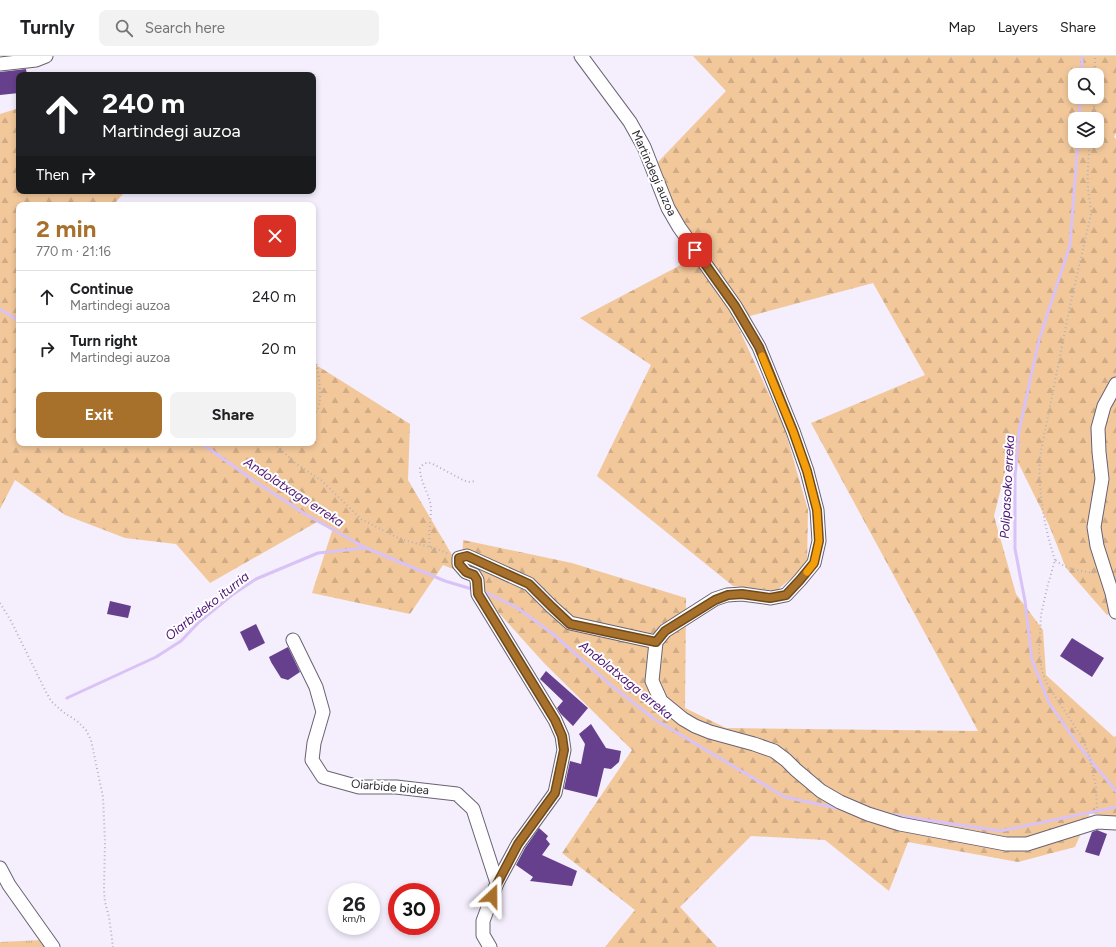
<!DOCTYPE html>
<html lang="en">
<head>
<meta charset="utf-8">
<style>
  :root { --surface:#fff; --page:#f2f2f2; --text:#202124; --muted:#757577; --line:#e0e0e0; --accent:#a7702b }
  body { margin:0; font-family:Figtree,sans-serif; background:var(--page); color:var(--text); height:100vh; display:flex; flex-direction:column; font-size:15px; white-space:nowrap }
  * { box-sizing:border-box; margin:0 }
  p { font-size:13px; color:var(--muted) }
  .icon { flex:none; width:22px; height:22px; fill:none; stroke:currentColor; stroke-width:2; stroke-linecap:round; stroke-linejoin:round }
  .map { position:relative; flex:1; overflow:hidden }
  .drawer { position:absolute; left:16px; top:146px; width:300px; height:244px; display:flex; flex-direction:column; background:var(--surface); border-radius:8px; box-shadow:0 2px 6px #0003 }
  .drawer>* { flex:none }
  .guide { position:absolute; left:16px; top:16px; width:300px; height:122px; border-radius:8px; box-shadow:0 2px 6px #0003; background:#202124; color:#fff; overflow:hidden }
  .fabs { position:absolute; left:1068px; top:12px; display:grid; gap:8px }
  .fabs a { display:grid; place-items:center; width:36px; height:36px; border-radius:8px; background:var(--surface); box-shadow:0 2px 6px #0003; font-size:20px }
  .speed { position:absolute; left:328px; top:827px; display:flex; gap:8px; font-size:20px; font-weight:700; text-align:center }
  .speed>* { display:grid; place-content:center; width:52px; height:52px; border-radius:50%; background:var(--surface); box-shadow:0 2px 6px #0003; line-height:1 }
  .speed small { font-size:10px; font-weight:400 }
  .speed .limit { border:6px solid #d22; background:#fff; color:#111 }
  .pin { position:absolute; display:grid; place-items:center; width:34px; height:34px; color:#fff; margin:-17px; border-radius:8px; box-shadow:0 2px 6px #0006 }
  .me { position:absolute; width:44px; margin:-22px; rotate:23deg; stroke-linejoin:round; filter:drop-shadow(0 0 3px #0008) }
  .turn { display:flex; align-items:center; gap:14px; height:84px; padding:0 20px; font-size:18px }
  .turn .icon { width:52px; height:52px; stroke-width:2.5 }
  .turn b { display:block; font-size:28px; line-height:34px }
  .then { display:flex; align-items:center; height:38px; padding:0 20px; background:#0003; gap:8px; font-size:15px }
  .round { display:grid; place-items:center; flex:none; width:42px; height:42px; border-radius:8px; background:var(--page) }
  .summary { display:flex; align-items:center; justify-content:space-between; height:68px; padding:0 20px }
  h1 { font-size:24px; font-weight:700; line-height:30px; color:var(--accent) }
  .cta { display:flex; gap:8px; margin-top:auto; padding:8px 20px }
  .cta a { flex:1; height:46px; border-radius:8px; background:var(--accent); color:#fff; font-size:16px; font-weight:700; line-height:46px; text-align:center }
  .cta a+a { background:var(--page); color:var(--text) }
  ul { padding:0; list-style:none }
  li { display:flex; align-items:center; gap:12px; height:52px; padding:0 20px; border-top:1px solid var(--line) }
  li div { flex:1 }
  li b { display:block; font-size:15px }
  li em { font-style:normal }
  header { display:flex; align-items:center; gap:24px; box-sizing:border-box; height:56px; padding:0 20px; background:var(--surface); border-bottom:1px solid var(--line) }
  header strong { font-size:19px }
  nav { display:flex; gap:22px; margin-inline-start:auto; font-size:14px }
  .search { width:280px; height:36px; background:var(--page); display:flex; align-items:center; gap:10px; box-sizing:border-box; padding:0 14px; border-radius:8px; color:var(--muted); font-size:15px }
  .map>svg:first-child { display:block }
  .grass { fill:url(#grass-tufts) }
  .forest { fill:url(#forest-firs); fill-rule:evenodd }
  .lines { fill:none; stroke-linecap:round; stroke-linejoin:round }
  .stream { stroke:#d9c2f6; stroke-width:3 }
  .building { fill:#66408c }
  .minor-casing { stroke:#696273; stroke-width:15 }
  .path { stroke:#b5b0bd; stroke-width:2; stroke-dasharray:1 3; stroke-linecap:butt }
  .minor { stroke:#fff; stroke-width:13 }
  .route-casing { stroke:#6d491c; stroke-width:10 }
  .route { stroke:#a7702b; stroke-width:7 }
  .slow { stroke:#f59e0b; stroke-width:7 }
  .labels { text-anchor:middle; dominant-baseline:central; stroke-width:4; stroke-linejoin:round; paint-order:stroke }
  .street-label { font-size:12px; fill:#2c2930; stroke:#fff }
  .water-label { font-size:13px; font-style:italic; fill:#4b1376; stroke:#fff }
</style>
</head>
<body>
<header>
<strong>Turnly</strong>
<div class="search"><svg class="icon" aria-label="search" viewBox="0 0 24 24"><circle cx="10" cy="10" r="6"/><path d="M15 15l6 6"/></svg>Search here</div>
<nav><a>Map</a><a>Layers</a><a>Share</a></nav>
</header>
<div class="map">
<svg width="1116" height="891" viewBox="0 0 1116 891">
  <defs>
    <pattern id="grass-tufts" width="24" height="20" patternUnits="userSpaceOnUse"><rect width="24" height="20" fill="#f2c89b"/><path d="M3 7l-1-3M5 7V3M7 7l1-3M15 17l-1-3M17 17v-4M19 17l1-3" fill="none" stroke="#d0ac86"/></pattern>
    <pattern id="forest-firs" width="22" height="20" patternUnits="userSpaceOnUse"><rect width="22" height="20" fill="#f2c89b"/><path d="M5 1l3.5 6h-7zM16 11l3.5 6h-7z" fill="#d0ac86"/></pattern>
  </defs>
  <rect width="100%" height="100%" fill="#f4eefd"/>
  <polygon class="grass" points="42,884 47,891 0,891 0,886"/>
  <path class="forest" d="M693,0H1116V77L1114,81L1116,83V555L1107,559L1066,512L1049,469L1011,392L994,460L1016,538L1043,574L1046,619L1114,681L1116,680V763L1090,757L1075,791L1018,806L908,786L889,835L825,784L751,780L680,851L717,891H605L635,854L562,797L632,694L544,607L463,517L443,509L410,558L312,537L333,472L317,466L210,527L176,488L125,482L65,459L15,424L0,453V58L19,52V135H122L123,138L113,149H19V387H313V307L410,368L408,424L462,516L463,484L572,507L686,542L685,652L726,672L978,675L811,367L925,319L873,227L735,264L784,371L808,454L807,509L776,535L733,530L597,420L651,309L580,262L694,202L658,106L726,35ZM1075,19H1097V41H1075ZM1075,63H1097V85H1075Z"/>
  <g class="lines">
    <g class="stream">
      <polyline points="1082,19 1082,0"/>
      <polyline points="1079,63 1080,41"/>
      <polyline points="1078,85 1070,189 1039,284 1019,375 1015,420 1015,493 1025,545 1032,604 1049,647 1079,690 1116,735"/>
      <polyline points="0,253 19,265"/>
      <polyline points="201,387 253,424 305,458 366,492 445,525 475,534"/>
      <polyline points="482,536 489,538 516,551 553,578 612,630 654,663 785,741 841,753"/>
      <polyline points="67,642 156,601 181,585 199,566 232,539 256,523 318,497 365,492"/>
      <polyline points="887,758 1000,775 1116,751"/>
    </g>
  </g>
  <g class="building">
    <polygon points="26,13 27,19 19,19 19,37 0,39 0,16"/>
    <polygon points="110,545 131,550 128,562 107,558"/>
    <polygon points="256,568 265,587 249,595 240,576"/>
    <polygon points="1072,582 1104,602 1092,621 1060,600"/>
    <polygon points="288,591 300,616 288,624 281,622 271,606 269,601"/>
    <polygon points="546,615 588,652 573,670 560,657 557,652 563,645 540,623"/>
    <polygon points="591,668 606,692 621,695 619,706 611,713 604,712 597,741 564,733 570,705 581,708 585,688 579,678"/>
    <polygon points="539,772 548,780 546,783 550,788 542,799 577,815 572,830 530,825 533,821 516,809 525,792"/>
    <polygon points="1097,774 1107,778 1099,800 1085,796 1092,776"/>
  </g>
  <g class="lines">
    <g class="minor-casing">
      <g id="minor">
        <polyline points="581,0 630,66 644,91 668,152 679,171 735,250 759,291 793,375 807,415 817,454 819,485 814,507 800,524 786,539 771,542 742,538 727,539 715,543 665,575 656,586 652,625 661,645 683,663 695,670 710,676 754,688 774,695 786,704 796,714 821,735 840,746 868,758 900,768 1006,788 1027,788 1097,766 1116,767"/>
        <polyline points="0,8 36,4 46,0"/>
        <polyline points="1116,328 1104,350 1098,372 1099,396 1102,423 1094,471 1097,490 1112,537 1116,556"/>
        <polyline points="293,584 316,631 323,656 314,687 312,704 323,721 359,731 396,731 457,738 473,753 497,827"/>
        <polyline points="0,812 9,829 53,891"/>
        <polyline points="490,891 483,879 483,865 497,827 518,788 555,737 564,694 562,680 555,664 478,538 477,524 474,519 466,516 459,508 459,502 467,500 529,528 552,551 570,567 656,586"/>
      </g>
    </g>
    <g class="path">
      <polyline points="1095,19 1095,0"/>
      <polyline points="1093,63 1095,41"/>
      <path d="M313,301L316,306C319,323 325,347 313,361"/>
      <polyline points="274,387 295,407 322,425 361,463 400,483 434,492 449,498"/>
      <path d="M430,491C428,478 431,465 431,452C430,438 420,427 420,412C423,408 426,406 431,407L463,424L468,426L476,425"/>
      <path d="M1055,504C1044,470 1038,436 1040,400L1070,250L1091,158C1091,149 1088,140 1088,130C1087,115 1089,100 1090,85"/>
      <path d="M1094,517C1080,515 1066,513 1055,504L1047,532L1041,559L1039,595L1042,615L1047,628L1081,680L1089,698L1096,731L1097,755"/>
      <polyline points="0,547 11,565 45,634 51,645 63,656 77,665 86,674 91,684 103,741 105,786 104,834 105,846 109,861 113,891"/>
    </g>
    <use href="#minor" class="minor"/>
  </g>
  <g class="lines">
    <g class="route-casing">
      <polyline id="route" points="492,840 497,828 518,788 555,737 564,694 562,680 555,664 478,538 477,524 474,519 466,516 459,508 459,502 467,500 529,528 552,551 570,568 656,586 665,575 715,544 728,539 742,538 770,542 786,539 800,524 814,507 819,485 817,454 807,415 793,375 759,291 735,250 695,194"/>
    </g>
    <use href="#route" class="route"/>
    <polyline class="slow" points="762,300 793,375 807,415 817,454 819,485 814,507 807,516"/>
  </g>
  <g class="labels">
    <g class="street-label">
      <text transform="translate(654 117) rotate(66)">Martindegi auzoa</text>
      <text transform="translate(390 731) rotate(5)">Oiarbide bidea</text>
    </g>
    <g class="water-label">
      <text transform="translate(1007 431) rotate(-87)">Polipasoko erreka</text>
      <text transform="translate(294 436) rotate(33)">Andolatxaga erreka</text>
      <text transform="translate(207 550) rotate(-38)">Oiarbideko iturria</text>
      <text transform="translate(626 624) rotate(39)">Andolatxaga erreka</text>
    </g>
  </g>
</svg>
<div class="fabs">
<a><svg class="icon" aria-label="search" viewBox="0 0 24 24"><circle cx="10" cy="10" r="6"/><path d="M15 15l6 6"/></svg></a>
<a><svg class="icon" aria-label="layers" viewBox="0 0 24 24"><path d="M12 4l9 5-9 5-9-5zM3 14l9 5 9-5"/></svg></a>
</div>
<div class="speed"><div>26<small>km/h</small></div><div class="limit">30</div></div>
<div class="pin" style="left:695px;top:194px;background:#d93025"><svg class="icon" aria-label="arrive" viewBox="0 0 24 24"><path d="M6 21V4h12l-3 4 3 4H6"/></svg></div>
<svg class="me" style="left:492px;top:840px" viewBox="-20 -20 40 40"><path d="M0-17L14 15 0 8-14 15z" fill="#a7702b" stroke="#fff" stroke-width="4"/></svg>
<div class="guide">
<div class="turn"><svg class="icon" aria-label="ahead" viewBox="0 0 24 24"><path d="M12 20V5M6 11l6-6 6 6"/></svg><div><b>240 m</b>Martindegi auzoa</div></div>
<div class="then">Then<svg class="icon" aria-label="right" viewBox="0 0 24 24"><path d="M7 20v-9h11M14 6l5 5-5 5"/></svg></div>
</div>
<section class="drawer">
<div class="summary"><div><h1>2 min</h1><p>770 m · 21:16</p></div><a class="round" style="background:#d93025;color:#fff"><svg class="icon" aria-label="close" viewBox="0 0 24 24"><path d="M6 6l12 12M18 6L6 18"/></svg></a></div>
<ul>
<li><svg class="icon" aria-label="ahead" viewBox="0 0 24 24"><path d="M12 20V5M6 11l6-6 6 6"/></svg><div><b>Continue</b><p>Martindegi auzoa</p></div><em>240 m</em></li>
<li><svg class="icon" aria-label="right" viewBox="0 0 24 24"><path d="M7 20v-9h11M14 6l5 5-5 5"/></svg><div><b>Turn right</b><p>Martindegi auzoa</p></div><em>20 m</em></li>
</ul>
<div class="cta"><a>Exit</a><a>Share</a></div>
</section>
</div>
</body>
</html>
